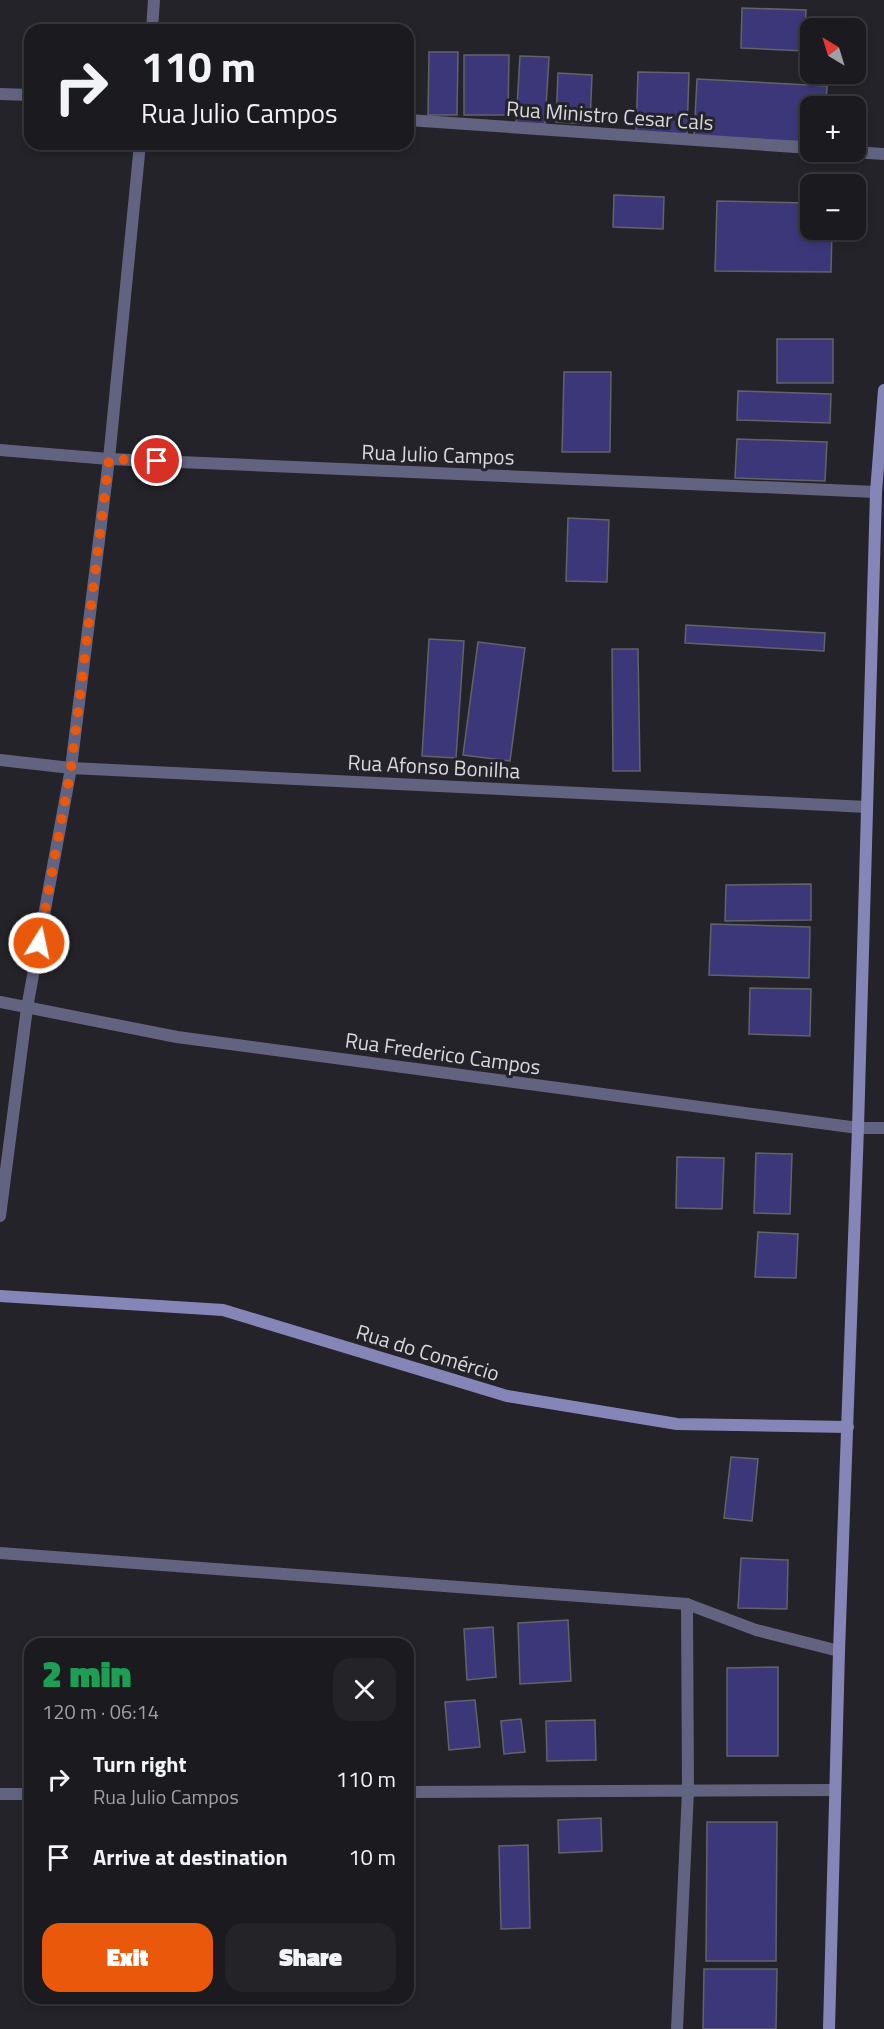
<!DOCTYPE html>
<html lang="en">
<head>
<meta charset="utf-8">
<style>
  :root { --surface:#1a1a1f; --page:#232328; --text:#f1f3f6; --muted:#9fa1a4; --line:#38383d; --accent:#ea580c }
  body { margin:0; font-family:"Titillium Web",sans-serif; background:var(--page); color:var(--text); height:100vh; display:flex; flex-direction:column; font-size:22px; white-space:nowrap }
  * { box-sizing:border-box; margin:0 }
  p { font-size:20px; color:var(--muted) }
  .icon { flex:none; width:33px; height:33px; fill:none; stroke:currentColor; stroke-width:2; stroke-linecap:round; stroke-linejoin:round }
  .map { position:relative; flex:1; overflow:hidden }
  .sheet { position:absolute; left:24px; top:1638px; width:390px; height:366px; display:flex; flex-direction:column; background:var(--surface); border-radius:18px; box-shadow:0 3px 9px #0003,0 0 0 2px var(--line) }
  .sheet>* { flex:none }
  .guide { position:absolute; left:24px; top:24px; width:390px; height:126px; border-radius:18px; box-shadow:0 3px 9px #0003,0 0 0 2px var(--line); background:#1a1a1f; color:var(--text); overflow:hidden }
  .needle { width:39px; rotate:322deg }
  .fabs { position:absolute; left:800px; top:18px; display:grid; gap:12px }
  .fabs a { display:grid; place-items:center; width:66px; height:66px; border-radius:12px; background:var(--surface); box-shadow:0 3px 9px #0003,0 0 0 2px var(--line); font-size:30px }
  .pin { position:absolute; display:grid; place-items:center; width:51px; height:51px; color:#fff; margin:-26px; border:3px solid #fff; border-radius:50%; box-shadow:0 2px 6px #0007 }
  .me { position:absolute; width:66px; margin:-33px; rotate:10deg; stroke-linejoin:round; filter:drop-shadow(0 0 4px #0008) }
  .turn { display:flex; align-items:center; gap:21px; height:126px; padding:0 18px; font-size:27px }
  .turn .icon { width:78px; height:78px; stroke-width:2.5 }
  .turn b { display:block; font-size:42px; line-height:51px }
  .round { display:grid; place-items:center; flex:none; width:63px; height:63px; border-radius:18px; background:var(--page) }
  .summary { display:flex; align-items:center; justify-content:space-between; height:102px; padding:0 18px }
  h1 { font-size:36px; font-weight:800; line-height:45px; color:#1e9e55 }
  .button { display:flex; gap:12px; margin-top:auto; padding:12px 18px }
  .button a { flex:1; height:69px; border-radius:18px; background:var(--accent); color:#fff; font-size:24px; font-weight:800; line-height:69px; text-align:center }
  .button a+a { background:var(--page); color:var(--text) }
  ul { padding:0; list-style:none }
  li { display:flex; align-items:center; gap:18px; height:78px; padding:0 18px }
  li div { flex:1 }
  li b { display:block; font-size:22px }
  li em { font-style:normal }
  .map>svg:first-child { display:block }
  .building { fill:#3c3778; stroke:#626369; stroke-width:1.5 }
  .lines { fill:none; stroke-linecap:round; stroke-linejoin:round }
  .street { stroke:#626381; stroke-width:12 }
  .secondary { stroke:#8586b7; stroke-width:12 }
  .route { stroke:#ea580c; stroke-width:10; stroke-dasharray:0 18 }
  .labels { text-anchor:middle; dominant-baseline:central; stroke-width:6; stroke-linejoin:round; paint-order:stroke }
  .street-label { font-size:21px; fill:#d9d9dd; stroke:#232329 }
</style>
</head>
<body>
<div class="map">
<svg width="884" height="2029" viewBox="0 0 884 2029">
  <rect width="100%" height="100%" fill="#232329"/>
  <g class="building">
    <polygon points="742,8 806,10 804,51 741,48"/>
    <polygon points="429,52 458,52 457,115 428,115"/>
    <polygon points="464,55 509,55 508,115 464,115"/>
    <polygon points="520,56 549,57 545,124 516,123"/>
    <polygon points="638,72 689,73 687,134 636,132"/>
    <polygon points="558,73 592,75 590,124 556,122"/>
    <polygon points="697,79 827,86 826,106 810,106 810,142 694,136"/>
    <polygon points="614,195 664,197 663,229 613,227"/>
    <polygon points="717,201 810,203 810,230 832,230 831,272 715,271"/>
    <rect x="777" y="339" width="56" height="44"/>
    <polygon points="564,372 611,372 610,452 562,452"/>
    <polygon points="738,391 831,394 830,423 737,420"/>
    <polygon points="737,439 827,442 825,481 735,478"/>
    <polygon points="568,518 609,520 607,582 566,581"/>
    <polygon points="686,625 825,633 824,651 685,643"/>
    <polygon points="429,639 464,641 456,758 422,756"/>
    <polygon points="478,642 525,648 510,761 463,755"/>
    <polygon points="612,649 638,649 640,771 613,771"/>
    <polygon points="811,884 811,920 725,921 726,885"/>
    <polygon points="711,924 810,927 809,978 709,975"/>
    <polygon points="750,988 811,989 810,1036 749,1034"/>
    <polygon points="756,1153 792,1154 790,1214 754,1213"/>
    <polygon points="677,1157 724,1158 722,1209 676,1208"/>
    <polygon points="758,1232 798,1234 796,1278 755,1277"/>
    <polygon points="731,1457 758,1459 752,1521 724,1518"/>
    <polygon points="741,1558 788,1560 787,1609 738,1608"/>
    <polygon points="568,1620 571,1681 520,1684 518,1623"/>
    <polygon points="493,1627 496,1677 467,1680 464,1629"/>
    <polygon points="778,1667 778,1756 727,1756 727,1668"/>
    <polygon points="475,1700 480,1747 449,1750 445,1702"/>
    <polygon points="521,1719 525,1752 504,1754 501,1721"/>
    <polygon points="595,1720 596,1760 547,1761 546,1721"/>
    <polygon points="601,1818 602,1851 559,1853 558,1820"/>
    <polygon points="707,1822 777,1822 776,1961 706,1961"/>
    <polygon points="528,1845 530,1928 501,1929 499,1846"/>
    <polygon points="704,1969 777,1969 776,2029 703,2029"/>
  </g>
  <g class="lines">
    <g class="street">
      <polyline points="152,30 154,0"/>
      <polyline points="0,94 30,95"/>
      <polyline points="408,120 810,148"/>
      <polyline points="853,152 884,154"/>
      <polyline points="0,450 109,459 876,492"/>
      <polyline points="0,760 71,768 867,807"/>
      <polyline points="0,1002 177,1037 858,1128 884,1128"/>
      <polyline points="0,1216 27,1008 71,768 109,459 140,144"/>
      <polyline points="0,1553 687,1604 756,1630 839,1651"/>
      <polyline points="408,1792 835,1790"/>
      <polyline points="0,1794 30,1794"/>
      <polyline points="677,2029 688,1791 687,1604"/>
    </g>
    <g class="secondary">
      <polyline points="0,1296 223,1310 507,1396 677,1424 848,1427"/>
      <polyline points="829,2029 839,1651 858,1128 876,492 884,390"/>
    </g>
  </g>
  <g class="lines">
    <polyline class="route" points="39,943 71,768 109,459 157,461"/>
  </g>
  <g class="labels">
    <g class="street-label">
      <text transform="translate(610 115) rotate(4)">Rua Ministro Cesar Cals</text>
      <text transform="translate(438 454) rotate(2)">Rua Julio Campos</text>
      <text transform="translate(434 766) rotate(3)">Rua Afonso Bonilha</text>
      <text transform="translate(443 1053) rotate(8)">Rua Frederico Campos</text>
      <text transform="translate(428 1352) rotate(17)">Rua do Comércio</text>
    </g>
  </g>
</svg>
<div class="fabs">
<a><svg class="needle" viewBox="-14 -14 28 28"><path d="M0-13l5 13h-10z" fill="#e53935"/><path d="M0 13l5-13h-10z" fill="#9fa1a4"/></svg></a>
<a>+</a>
<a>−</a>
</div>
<div class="pin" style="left:157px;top:461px;background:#d93025"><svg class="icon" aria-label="arrive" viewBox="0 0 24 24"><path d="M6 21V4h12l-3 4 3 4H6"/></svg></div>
<svg class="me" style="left:39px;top:943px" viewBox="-20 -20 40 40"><circle r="17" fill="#ea580c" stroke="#fff" stroke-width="3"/><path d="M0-11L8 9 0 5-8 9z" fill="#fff"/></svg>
<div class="guide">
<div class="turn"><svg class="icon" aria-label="right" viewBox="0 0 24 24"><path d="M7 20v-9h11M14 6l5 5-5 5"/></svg><div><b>110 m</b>Rua Julio Campos</div></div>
</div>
<section class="sheet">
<div class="summary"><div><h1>2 min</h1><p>120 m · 06:14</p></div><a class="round"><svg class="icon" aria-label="close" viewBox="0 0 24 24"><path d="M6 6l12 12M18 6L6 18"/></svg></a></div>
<ul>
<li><svg class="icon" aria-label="right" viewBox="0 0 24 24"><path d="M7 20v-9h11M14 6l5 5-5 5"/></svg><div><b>Turn right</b><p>Rua Julio Campos</p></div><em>110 m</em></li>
<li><svg class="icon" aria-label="arrive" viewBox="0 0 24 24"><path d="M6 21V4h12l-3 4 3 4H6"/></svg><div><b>Arrive at destination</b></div><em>10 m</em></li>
</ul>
<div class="button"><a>Exit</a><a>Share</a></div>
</section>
</div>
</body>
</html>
